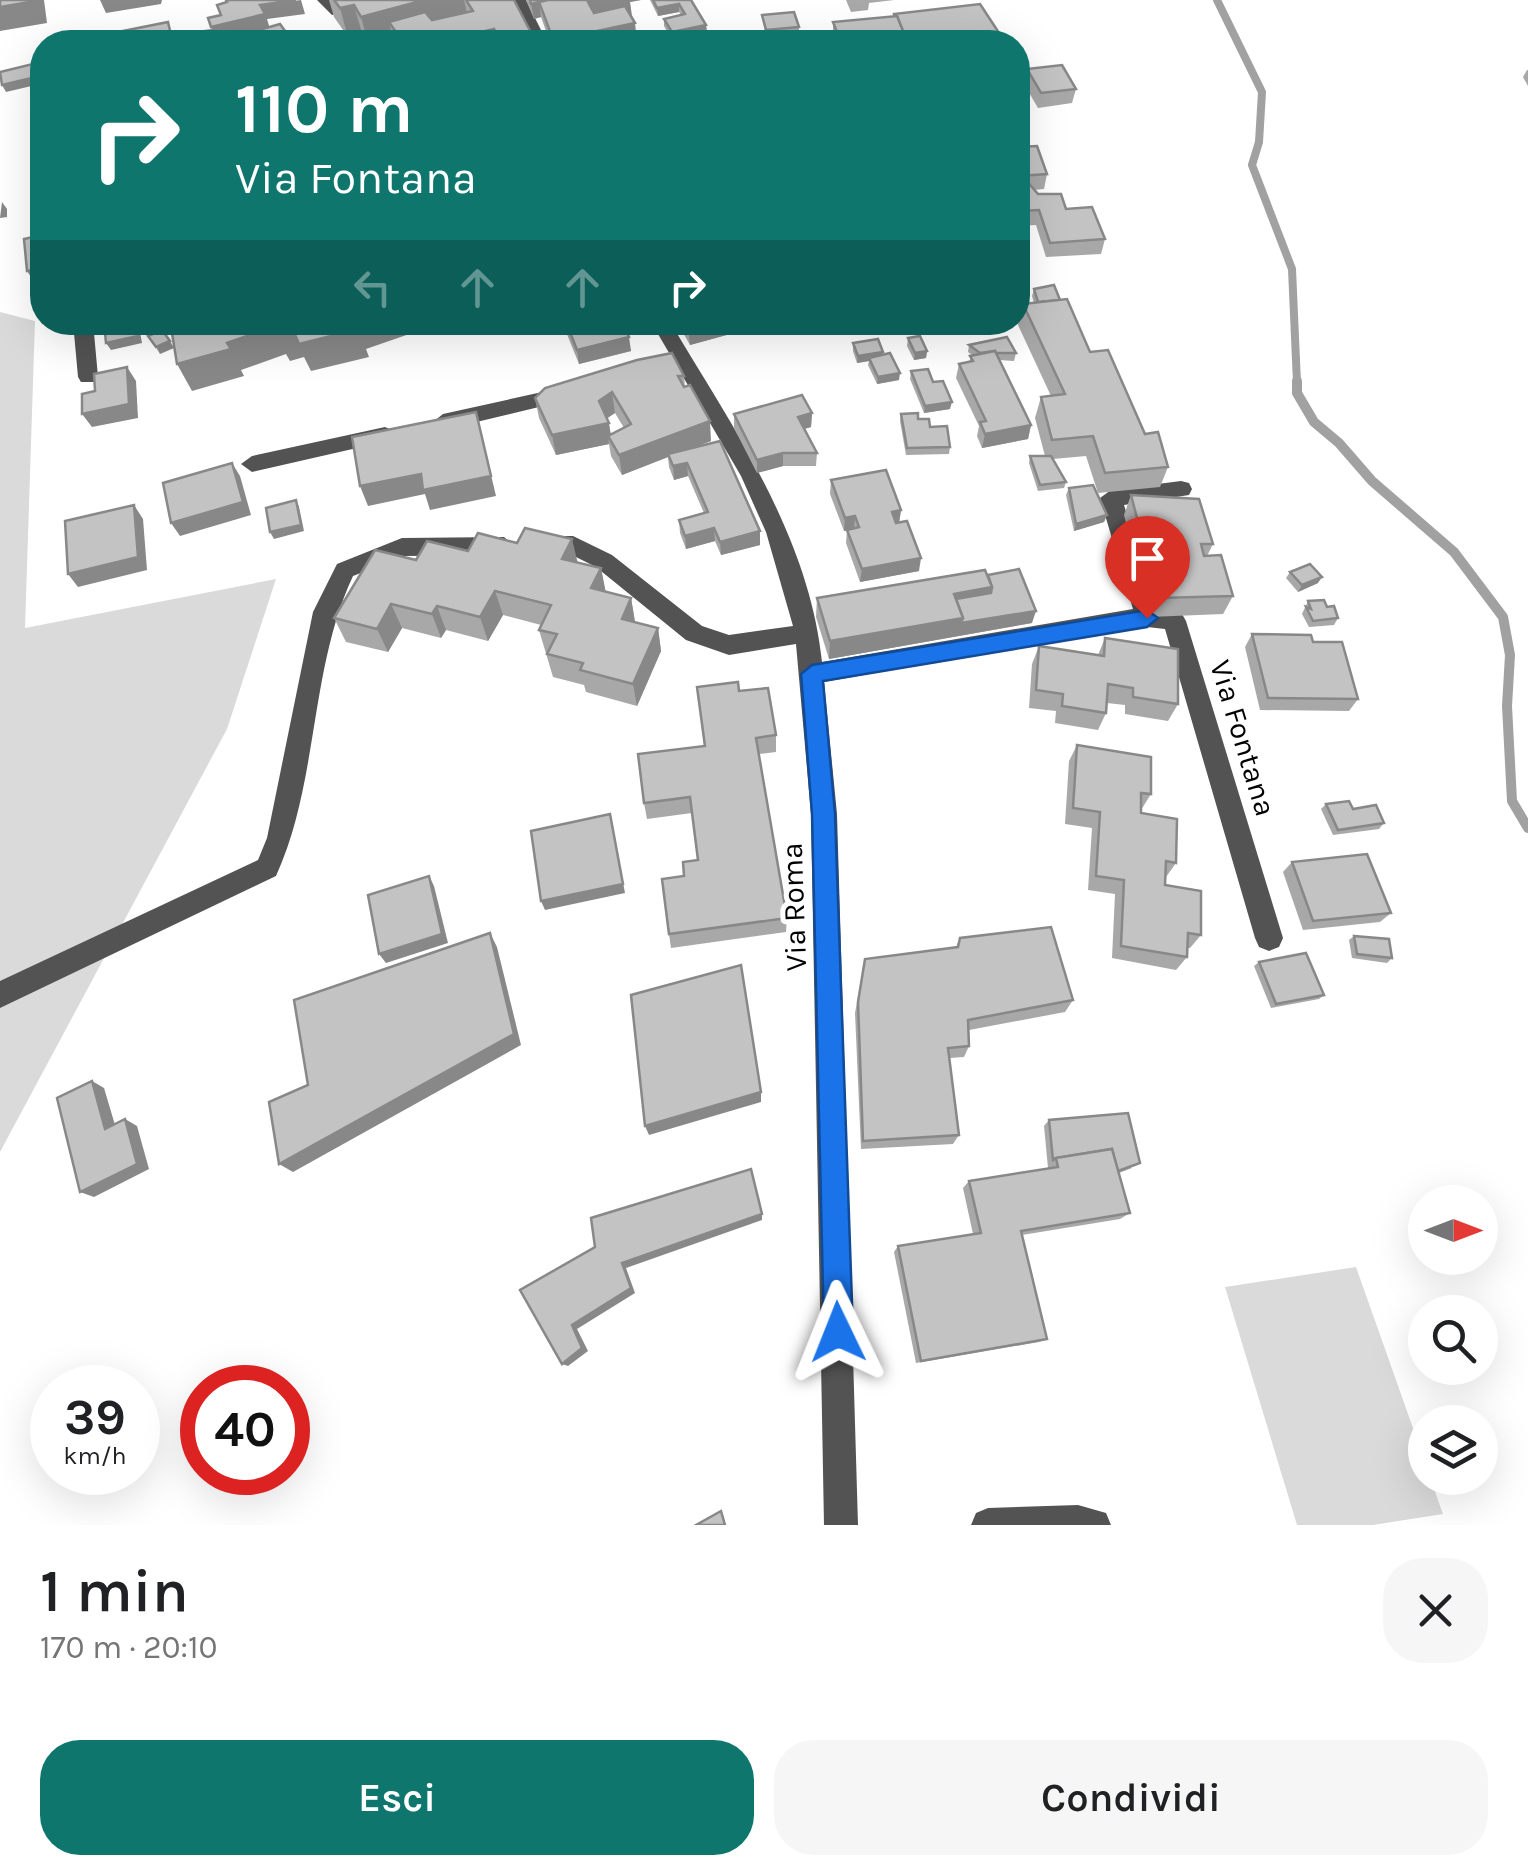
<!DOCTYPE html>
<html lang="it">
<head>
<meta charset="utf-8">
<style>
  :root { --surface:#fff; --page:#f6f6f6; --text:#202124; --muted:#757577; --accent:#0f766e }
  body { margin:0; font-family:Karla,sans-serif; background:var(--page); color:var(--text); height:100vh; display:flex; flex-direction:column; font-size:38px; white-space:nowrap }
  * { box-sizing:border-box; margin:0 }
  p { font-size:32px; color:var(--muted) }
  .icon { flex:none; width:55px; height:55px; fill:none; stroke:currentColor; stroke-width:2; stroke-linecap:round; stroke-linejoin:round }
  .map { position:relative; height:1525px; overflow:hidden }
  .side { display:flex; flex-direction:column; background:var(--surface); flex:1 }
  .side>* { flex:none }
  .top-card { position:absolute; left:30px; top:30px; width:1000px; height:305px; border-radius:40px; box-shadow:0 10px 40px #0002; background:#0f766e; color:#fff; overflow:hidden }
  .needle { width:65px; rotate:90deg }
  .fabs { position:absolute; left:1408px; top:1185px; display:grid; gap:20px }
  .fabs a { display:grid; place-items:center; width:90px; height:90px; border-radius:50%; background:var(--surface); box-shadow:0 10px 40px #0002; font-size:50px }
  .speed { position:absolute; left:30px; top:1365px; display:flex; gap:20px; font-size:50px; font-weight:700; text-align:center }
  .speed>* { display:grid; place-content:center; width:130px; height:130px; border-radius:50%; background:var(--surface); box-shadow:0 10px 40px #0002; line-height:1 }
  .speed small { font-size:25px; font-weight:400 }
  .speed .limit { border:15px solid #d22; background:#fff; color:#111 }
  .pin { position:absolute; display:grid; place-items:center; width:85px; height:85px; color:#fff; margin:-102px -42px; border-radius:50% 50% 50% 0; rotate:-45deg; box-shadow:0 0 10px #0007 }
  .pin .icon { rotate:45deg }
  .me { position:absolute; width:110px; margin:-55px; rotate:358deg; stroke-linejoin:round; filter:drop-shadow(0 0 8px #0008) }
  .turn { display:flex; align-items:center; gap:35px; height:210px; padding:0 40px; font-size:45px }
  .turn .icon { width:130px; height:130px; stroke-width:2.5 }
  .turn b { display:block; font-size:70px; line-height:85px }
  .lanes { display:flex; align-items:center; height:95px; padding:0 40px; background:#0003; justify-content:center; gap:50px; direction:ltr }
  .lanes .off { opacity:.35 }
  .round { display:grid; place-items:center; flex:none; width:105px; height:105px; border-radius:40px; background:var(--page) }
  .head { display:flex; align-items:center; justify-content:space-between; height:170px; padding:0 40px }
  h1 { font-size:60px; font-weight:600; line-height:75px }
  .cta { display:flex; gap:20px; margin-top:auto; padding:20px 40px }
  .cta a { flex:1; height:115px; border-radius:40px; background:var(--accent); color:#fff; font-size:40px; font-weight:600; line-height:115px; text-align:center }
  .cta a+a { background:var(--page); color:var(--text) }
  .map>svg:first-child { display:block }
  .green { fill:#dadada }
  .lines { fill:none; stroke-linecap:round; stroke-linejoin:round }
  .stream-far1 { stroke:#a1a1a1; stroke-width:8 }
  .stream { stroke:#a1a1a1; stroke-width:10 }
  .minor { fill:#535353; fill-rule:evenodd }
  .wall { fill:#a8a8a8; fill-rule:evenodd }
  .shaded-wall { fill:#888 }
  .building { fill:#c3c3c3; stroke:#888; stroke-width:2.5 }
  .route { fill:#1a73e8; stroke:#114b97; stroke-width:2.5 }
  .labels { text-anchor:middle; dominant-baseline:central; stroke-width:10; stroke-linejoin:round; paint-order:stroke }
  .street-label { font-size:30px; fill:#000; stroke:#fff }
</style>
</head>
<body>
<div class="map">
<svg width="1528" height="1525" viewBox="0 0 1528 1525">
  <rect width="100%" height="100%" fill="#fff"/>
  <g class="green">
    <polygon points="0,312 35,321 25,628 276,579 227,729 0,1152"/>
    <polygon points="1356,1267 1425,1462 1425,1478 1430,1478 1443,1514 1373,1525 1297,1525 1225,1287"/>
  </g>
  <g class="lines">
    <polyline class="stream-far1" points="1217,0 1262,92 1259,142 1252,165 1292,269 1297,383"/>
    <polyline class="stream" points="1297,381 1297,393 1314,422 1339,443 1372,481 1454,552 1503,617 1510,655 1507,706 1512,801 1528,828"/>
    <g class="minor">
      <polygon points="317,0 333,0 336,4 385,0 332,15"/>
      <polygon points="510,0 526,0 547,42 531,42"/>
      <polygon points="73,322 93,322 98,377 95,382 81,382 78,377"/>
      <path d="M651,322H670C734,429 809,536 822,662L1133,609L1100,498L1111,490L1181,481L1189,483L1192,489L1189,495L1124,505L1156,610L1182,614L1186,621L1283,938L1279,947L1269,951L1259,947L1255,938L1165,629L1138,626L824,682L837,814L858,1525H824L811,814L796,644L729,655L686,640L596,567L570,554L536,551L533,545L544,536H573L612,555L702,626L729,635L793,626L766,532L741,476Z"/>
      <polygon points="565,387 575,394 572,399 443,430 433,422 443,414"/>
      <polygon points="385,427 392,430 395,435 392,440 252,472 241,464 252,456"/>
      <path d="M504,537L515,546L504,555L404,556L353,576C309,670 319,782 276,876L0,1008V981L258,860L267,838L313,612L337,564L402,538Z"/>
      <polygon points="1078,1505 1106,1513 1111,1525 971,1525 976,1513 988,1508"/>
    </g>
  </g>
  <g class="wall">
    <polygon points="329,0 514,0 536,42 394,42 393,39 380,42 367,42 362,33 348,37 334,17"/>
    <polygon points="526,0 641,0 630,2 631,16 639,42 550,42 541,17 534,19"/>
    <polygon points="650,0 691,0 706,25 707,33 672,40 664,26 664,19 681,15 679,12 658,16"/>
    <polygon points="846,0 894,0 869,3 868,10 851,12"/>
    <polygon points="894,14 1005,42 835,42 833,37 833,22 894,17"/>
    <polygon points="762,15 799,27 799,34 779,36 781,42 752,42 752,33 765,32"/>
    <polygon points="1027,69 1076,89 1072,103 1038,108 1024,84"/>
    <polygon points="1527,70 1528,70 1528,86 1523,77"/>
    <polygon points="1018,128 1022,138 1020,147 1047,174 1044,189 1034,190 1038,194 1066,209 1105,239 1101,254 1046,257 1036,225 1018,226"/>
    <polygon points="1034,289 1060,300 1090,352 1168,467 1160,487 1098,493 1086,456 1053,459 1066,482 1064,488 1038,491 1029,463 1030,456 1045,456 1035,418 1041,397 1051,396 1018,325 1023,304 1034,303 1032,296"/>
    <polygon points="562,322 622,322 631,351 579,364"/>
    <polygon points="677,322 770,322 770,323 690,345"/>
    <polygon points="908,338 927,351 926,358 914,360 907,346"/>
    <polygon points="853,343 883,355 899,380 877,384 868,365 869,361 857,363 853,351"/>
    <polygon points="969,345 1016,353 1014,361 999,360 1031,425 1028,439 982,448 977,436 979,426 956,378 959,364 969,362 972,355 968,352"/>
    <polygon points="911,371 933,382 950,409 924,413 910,379"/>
    <path d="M684,376L685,387L711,441L697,446L760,545L721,555L715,541L686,549L680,533L679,520L704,513L688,476L674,480L669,467L668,457L622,475L611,456L609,444L556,455L539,418L535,398ZM615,413L624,428L611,435L607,418Z"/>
    <polygon points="812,413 811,427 804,429 817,453 816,466 783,466 757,473 734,428 734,414"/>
    <polygon points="901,414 918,419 950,447 949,454 906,455 900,421"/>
    <polygon points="831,480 901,510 899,523 919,571 860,582 846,543 847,530 844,531 830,494"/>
    <polygon points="1069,488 1107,515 1104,522 1074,531 1066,495"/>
    <polygon points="1131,495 1213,544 1207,556 1233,596 1223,614 1149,617 1124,515"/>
    <polygon points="468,551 577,563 601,568 605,592 631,598 635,622 658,628 661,651 637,706 586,692 584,685 553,677 539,630 541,625 503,615 488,641 446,630 441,638 402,628 388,652 346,642 334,618 416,560"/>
    <polygon points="1290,572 1318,583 1298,592 1286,578"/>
    <polygon points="988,575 1032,623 829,659 816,617 817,598"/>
    <polygon points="1308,601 1338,618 1334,625 1309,627 1302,614"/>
    <polygon points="1252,634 1313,642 1358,699 1349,711 1260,710 1245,647"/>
    <polygon points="1105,638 1178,704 1168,721 1125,714 1125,705 1107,703 1106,713 1098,730 1055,723 1056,711 1029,708 1032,664 1039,646 1098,655"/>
    <polygon points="697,687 739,691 776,735 776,752 759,754 787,918 786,932 671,948 669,934 684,876 698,860 692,813 647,819 644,803 704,746"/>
    <polygon points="1077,745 1151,794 1141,810 1141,813 1176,863 1166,877 1165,885 1201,935 1190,948 1187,948 1187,957 1176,970 1112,958 1115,894 1088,890 1092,828 1065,824 1069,761"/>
    <polygon points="1326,804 1353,809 1384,823 1379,829 1333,835 1321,809"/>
    <polygon points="1292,862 1391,913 1380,922 1303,930 1283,872"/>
    <polygon points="1354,936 1392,958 1387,963 1352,958 1349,940"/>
    <polygon points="960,938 1073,1000 1065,1012 969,1030 969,1046 964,1057 950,1058 959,1135 953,1144 861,1149 855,1013 865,959 956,947"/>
    <polygon points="1259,962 1324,995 1319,999 1271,1008 1254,966"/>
    <polygon points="1049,1120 1132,1168 1119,1173 1130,1213 1120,1219 1022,1235 1047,1339 1039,1342 916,1363 894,1252 898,1246 973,1234 963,1188 969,1181 1048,1168 1044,1126"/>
  </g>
  <g class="shaded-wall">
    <polygon points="36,0 44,0 47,23 0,31 0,7"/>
    <polygon points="100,0 162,0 161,4 106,13"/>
    <polygon points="301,0 305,14 267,19 270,29 217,41 211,27 260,5"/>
    <polygon points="421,0 464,0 468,18 389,22 393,39 380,42 368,42 361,17"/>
    <polygon points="553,0 641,0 630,2 632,16 591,24"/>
    <polygon points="539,2 541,17 534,19 531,4"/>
    <polygon points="679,4 679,12 658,16 657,8"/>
    <polygon points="354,5 362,33 348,37 340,8"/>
    <polygon points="635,23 637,42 590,42 587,33"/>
    <polygon points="706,25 707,33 672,40 672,32"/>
    <polygon points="494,29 497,42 440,42"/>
    <polygon points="288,35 291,42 263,42"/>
    <polygon points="33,64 40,84 6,92 2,85"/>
    <polygon points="2,202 7,209 7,217 0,218"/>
    <polygon points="42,268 42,284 37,286 27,271"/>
    <polygon points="136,322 138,322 142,343 111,350 106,343"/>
    <polygon points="356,322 444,322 366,349 369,357 311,371 304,357 290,361 286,354 241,370 244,376 192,391 177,364 227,343 275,326"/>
    <polygon points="476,322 513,322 479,333"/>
    <polygon points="695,322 770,322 770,323 690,345 688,324"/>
    <polygon points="629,337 631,351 579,364 577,350"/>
    <polygon points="170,341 174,348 160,354 156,347"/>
    <polygon points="927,351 926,358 914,360 915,353"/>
    <polygon points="883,352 882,359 869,358 869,361 857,363 858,356"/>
    <polygon points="127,367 136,381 138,418 92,427 82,414"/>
    <polygon points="900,373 899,380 877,384 878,377"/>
    <polygon points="612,392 615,413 603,421 599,401"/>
    <polygon points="952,402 950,409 924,413 925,406"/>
    <polygon points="476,412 496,496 430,510 425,494 368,506 360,486"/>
    <polygon points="812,413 811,427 797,431 798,417"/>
    <polygon points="710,421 711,441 669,457 668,454 668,457 622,475 619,455"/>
    <polygon points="609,423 612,443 608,436 609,444 556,455 552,435"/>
    <polygon points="1031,425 1028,439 982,448 985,434"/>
    <polygon points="783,453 783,466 757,473 757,460"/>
    <polygon points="232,463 240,476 251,515 180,536 171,523"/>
    <polygon points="687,463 688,476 674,480 673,466"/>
    <polygon points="296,500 299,507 304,531 274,539 270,532"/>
    <polygon points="134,505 143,519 147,570 78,587 68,574"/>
    <polygon points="901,510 899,523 890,525 892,512"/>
    <polygon points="1107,515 1104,522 1074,531 1076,524"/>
    <polygon points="855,516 854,529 844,531 845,518"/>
    <polygon points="714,528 715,541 686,549 685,536"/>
    <polygon points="760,531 760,545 721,555 720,542"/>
    <polygon points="572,539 578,564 562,559"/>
    <polygon points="921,558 919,571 860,582 862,569"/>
    <polygon points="601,568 606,593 591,588"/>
    <polygon points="1322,577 1318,583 1298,592 1302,585"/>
    <polygon points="992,587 987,606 957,611 954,594"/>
    <polygon points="495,591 503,615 488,641 480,617"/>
    <polygon points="631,598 635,622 622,619"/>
    <polygon points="391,604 402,628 388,652 377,629"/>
    <polygon points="437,606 446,630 441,638 432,614"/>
    <polygon points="1036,611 1032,623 829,659 830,641 963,618"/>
    <polygon points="658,628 661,651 637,706 633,684"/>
    <polygon points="610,814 625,893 545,910 541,901"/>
    <polygon points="429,876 434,886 448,943 386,963 379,954"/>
    <polygon points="490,933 497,947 521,1045 293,1172 279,1164"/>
    <polygon points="92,1081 104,1088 118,1135 105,1129"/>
    <polygon points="761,1092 761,1102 649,1135 645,1126"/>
    <polygon points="125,1119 137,1126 149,1169 94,1197 80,1192"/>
    <polygon points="762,1214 762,1220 626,1268 635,1293 577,1329 588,1351 568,1366 562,1364 572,1325 622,1263"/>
  </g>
  <g class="building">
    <polygon points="0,0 36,0 36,1 0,7"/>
    <polygon points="226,0 296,0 260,5 265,14 211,27 208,18 221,15 217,5 227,2"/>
    <polygon points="334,0 424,0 361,17 354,5 340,8"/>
    <polygon points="466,0 514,0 536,42 501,42 494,29 440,42 403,42 389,22 425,12 432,20 473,11"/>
    <polygon points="530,0 548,0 531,4"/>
    <polygon points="548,0 600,0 588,2 594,13 625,6 635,23 587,33 593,42 554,42 539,2"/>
    <polygon points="653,0 691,0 706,25 672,32 664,19 685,14 679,4 657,8"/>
    <polygon points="980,4 1005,42 907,42 897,16 895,17 894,14"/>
    <polygon points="794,12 799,27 766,30 762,15"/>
    <polygon points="897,16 907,41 888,42 841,42 833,22"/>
    <polygon points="168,22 171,35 213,30 221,42 127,42 123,31"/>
    <polygon points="280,24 288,35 263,42 247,42 242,35"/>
    <polygon points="777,30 781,42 755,42 752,33"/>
    <polygon points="632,31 639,42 593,42 591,39"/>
    <polygon points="341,33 349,42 324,42 321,39"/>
    <polygon points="33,64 36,77 2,85 0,72"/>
    <polygon points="1062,65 1076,89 1041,93 1027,69"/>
    <polygon points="1037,146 1047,174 1019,176 1018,147"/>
    <polygon points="42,149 42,178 38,178 36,150"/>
    <polygon points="1026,180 1038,194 1061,194 1066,209 1092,207 1105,239 1050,243 1039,210 1020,211 1018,206 1018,182"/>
    <polygon points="42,235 42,268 27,271 24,239"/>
    <polygon points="1054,285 1060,300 1038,302 1034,289"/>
    <polygon points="1067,299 1090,352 1108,350 1145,434 1158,432 1168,467 1105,473 1093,436 1052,440 1041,397 1065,394 1023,304"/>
    <polygon points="104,322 136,322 138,336 106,343"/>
    <polygon points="172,322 205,322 206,323 174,332"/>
    <polygon points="207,322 356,322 359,329 299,344 293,330 278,334 275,326 227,343 231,349 177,364 172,333"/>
    <polygon points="566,322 622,322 629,337 577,350"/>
    <polygon points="162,330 170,341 156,347 148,336"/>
    <polygon points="920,336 927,351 915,353 908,338"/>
    <polygon points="1007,337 1016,353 995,353 995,351 980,353 969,345"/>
    <polygon points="878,339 883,352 858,356 853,343"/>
    <polygon points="995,351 1031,425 985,434 980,422 986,421 959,364 973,361 970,356"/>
    <polygon points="672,353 684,376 678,376 684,387 690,385 710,421 619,455 608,436 631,424 612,392 599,401 609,423 552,435 535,398 545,388 637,360"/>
    <polygon points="890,353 900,373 878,377 869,358"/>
    <polygon points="127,367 129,404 82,414 82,394 95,391 94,374"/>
    <polygon points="928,369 933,382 943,381 952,402 925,406 911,371"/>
    <polygon points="802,395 812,413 798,417 817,453 783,453 757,460 734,414"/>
    <polygon points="476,412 491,476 423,490 421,474 360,486 352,437"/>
    <polygon points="918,413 918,419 929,419 930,427 947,426 950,447 907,448 901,414"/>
    <polygon points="720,441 760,531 720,542 714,528 685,536 679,520 708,512 687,463 673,466 668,454"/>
    <polygon points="1030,456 1051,456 1066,482 1040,485"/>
    <polygon points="232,463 243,502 171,523 163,483"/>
    <polygon points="886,470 901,510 892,512 896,523 907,521 921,558 862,569 847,530 859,527 855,516 845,518 831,480"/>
    <polygon points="1093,485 1107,515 1076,524 1069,488"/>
    <polygon points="1131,495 1199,499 1213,544 1201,544 1204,556 1221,555 1233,596 1158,598"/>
    <polygon points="296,500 301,525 270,532 266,508"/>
    <polygon points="134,505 138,557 68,574 65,521"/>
    <polygon points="525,528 572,539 562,559 601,568 591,588 631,598 622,619 658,628 633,684 580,670 583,663 547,654 557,634 539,630 551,605 495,591 480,617 437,606 432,614 391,604 377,629 334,618 375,550 416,560 427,541 468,551 478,533 517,543"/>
    <polygon points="1310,564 1322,577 1302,585 1290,572"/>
    <polygon points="1019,569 1036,611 961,623 963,618 956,599 991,593 992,587 988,575"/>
    <polygon points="985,570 992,587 954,594 963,618 830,641 817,598"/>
    <polygon points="1324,600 1327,607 1334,606 1338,618 1313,621 1306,607 1311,609 1308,601"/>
    <polygon points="1252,634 1311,635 1313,642 1342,642 1358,699 1268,698"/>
    <polygon points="1105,638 1178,649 1178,704 1133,697 1133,688 1108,684 1106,713 1062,706 1063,694 1036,690 1039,646 1104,656"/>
    <polygon points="738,682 739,691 768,688 776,735 756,738 787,918 669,934 662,879 684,876 683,862 698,860 690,797 644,803 638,754 705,746 697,687"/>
    <polygon points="1077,745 1151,757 1151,794 1141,793 1141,813 1177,819 1176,863 1166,861 1165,885 1201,891 1201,935 1188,933 1187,957 1121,946 1124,880 1096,876 1100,812 1073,808"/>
    <polygon points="1349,801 1353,809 1376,805 1384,823 1338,830 1326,804"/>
    <polygon points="610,814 623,884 541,901 531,831"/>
    <polygon points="1367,854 1391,913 1313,921 1292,862"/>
    <polygon points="429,876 442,934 379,954 368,895"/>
    <polygon points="1051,927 1073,1000 968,1020 969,1046 948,1048 959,1135 863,1141 858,1002 865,959 958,947 960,938"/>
    <polygon points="490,933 514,1034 279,1164 269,1102 308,1085 294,1000"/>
    <polygon points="1354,936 1389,939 1392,958 1357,954"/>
    <polygon points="1306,953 1324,995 1276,1004 1259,962"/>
    <polygon points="741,965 761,1092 645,1126 631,995"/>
    <polygon points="92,1081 105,1129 125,1119 137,1164 80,1192 57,1098"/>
    <polygon points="1128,1113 1140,1163 1118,1171 1112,1149 1056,1158 1053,1160 1049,1120"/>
    <polygon points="1112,1149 1130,1213 1021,1231 1047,1339 921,1361 898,1246 981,1233 969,1181 1058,1167 1056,1158"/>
    <polygon points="751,1169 762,1214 622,1263 631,1288 572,1325 582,1348 562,1364 520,1290 595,1247 591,1218"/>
    <polygon points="721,1511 725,1525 696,1525"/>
  </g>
  <polygon class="route" points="1147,610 1158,618 1147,627 823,681 835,814 853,1332 849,1343 838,1347 828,1343 824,1332 812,814 801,674 812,665"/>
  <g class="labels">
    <g class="street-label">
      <text transform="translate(1243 738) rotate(73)">Via Fontana</text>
      <text transform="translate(794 907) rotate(-92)">Via Roma</text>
    </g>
  </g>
</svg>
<div class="fabs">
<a><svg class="needle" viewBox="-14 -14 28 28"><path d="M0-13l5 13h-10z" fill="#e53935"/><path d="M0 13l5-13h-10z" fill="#757577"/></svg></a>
<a><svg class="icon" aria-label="search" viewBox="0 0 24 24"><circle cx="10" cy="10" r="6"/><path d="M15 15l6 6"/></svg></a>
<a><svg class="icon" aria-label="layers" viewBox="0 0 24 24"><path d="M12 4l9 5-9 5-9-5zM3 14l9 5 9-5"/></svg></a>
</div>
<div class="speed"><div>39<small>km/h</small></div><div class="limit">40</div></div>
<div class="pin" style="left:1147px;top:618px;background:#d93025"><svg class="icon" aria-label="arrive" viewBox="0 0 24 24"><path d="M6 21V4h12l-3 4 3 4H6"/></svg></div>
<svg class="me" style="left:838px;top:1332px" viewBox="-20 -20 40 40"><path d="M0-17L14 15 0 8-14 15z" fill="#1a73e8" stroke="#fff" stroke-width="4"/></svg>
<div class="top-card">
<div class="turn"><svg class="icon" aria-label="right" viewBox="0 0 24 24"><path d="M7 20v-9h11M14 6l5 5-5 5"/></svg><div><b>110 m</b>Via Fontana</div></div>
<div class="lanes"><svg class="icon off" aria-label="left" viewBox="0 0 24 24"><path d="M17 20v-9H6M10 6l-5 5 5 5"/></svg><svg class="icon off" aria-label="ahead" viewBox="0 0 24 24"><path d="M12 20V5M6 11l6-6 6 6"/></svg><svg class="icon off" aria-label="ahead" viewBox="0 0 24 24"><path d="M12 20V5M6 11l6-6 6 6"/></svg><svg class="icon" aria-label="right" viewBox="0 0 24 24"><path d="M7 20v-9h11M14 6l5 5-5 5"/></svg></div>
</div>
</div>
<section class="side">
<div class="head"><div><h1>1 min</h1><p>170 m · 20:10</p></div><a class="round"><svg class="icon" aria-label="close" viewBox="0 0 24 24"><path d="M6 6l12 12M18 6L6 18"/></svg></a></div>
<div class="cta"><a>Esci</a><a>Condividi</a></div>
</section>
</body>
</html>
